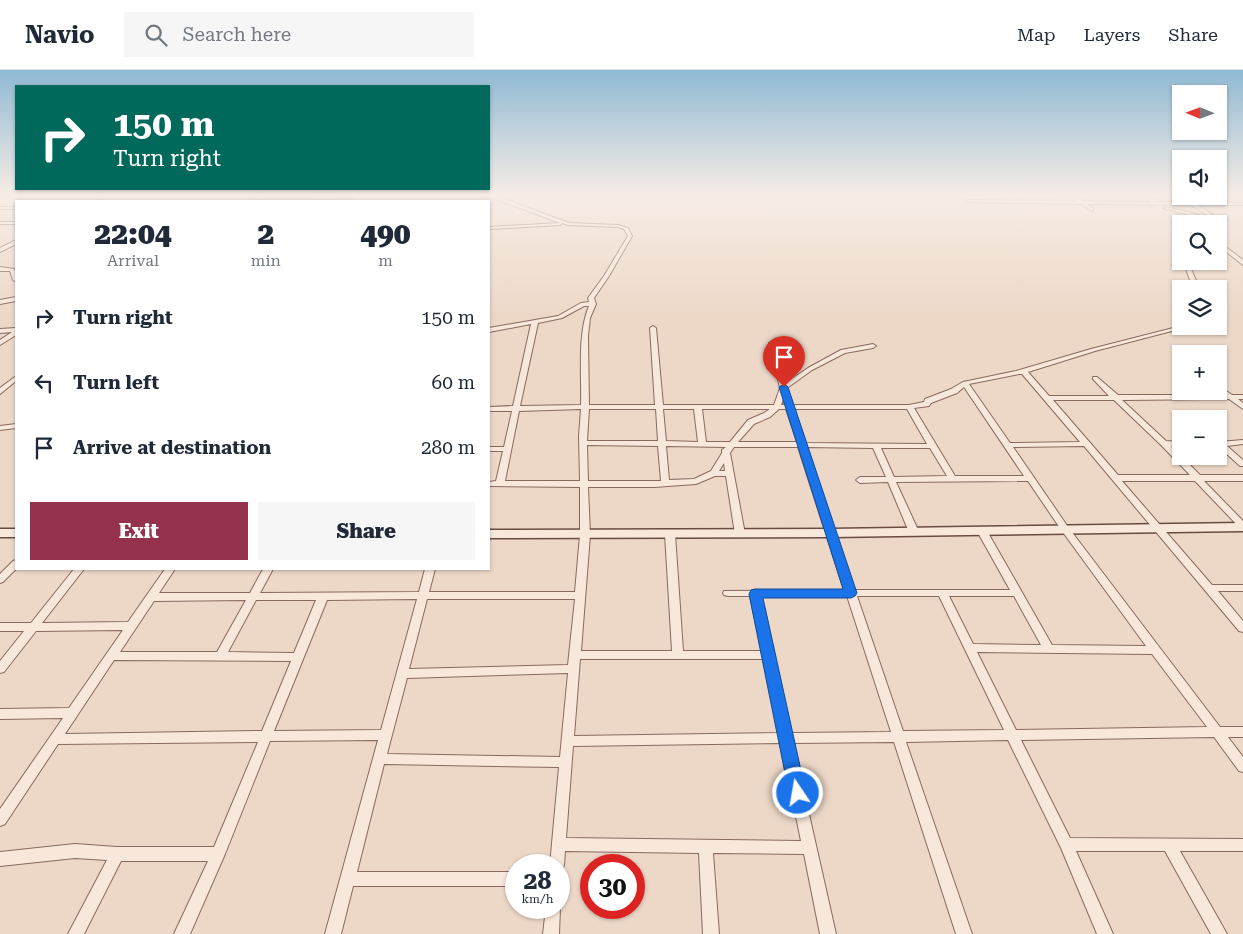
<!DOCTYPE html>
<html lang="en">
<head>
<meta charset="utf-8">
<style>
  :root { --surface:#fff; --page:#f6f6f7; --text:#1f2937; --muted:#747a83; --line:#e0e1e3; --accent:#94314c }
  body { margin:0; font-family:"Roboto Serif",serif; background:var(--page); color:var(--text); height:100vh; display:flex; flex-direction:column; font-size:19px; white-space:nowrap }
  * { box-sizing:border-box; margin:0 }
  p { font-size:16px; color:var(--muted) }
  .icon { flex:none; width:28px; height:28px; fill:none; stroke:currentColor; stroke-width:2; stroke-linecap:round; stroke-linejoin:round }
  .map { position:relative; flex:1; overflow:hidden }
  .drawer { position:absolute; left:15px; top:130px; width:475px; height:370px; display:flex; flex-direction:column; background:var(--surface); border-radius:0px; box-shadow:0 1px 4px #0004 }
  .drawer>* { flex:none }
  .guide { position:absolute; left:15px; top:15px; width:475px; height:105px; border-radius:0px; box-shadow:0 1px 4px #0004; background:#00695c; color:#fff; overflow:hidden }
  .needle { width:32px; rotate:271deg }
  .fabs { position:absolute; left:1172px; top:15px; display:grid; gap:10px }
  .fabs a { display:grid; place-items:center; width:55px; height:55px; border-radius:0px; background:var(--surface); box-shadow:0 1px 4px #0004; font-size:25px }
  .speed { position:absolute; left:505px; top:784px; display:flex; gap:10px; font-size:25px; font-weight:700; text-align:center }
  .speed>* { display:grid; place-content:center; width:65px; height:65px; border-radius:50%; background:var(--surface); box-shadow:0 1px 4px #0004; line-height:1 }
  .speed small { font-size:12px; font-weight:400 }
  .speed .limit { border:8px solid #d22; background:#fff; color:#111 }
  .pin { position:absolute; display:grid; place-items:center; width:42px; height:42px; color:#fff; margin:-51px -21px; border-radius:50% 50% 50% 0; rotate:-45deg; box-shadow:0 0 5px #0007 }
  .pin .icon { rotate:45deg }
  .me { position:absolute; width:55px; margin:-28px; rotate:348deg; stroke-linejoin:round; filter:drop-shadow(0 0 4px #0008) }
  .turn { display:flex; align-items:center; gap:18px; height:105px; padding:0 15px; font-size:22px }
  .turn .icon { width:65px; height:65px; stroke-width:2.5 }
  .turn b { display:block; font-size:35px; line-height:42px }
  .eta { display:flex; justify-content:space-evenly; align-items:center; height:85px; text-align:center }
  .eta b { font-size:30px; font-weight:800; line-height:35px }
  .button { display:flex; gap:10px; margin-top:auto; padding:10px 15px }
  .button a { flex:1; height:58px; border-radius:0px; background:var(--accent); color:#fff; font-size:20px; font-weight:800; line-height:58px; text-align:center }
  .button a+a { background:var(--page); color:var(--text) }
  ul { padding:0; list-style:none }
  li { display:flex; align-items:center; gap:15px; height:65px; padding:0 15px }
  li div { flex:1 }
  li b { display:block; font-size:19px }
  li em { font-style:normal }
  header { display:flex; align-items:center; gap:30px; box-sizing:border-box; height:70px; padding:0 25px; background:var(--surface); border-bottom:1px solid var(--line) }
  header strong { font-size:24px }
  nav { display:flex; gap:28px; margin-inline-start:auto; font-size:18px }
  .search { width:350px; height:45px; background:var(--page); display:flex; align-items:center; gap:12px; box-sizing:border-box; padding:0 18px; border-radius:0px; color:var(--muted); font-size:19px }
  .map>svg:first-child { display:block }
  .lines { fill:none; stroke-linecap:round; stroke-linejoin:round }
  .street-casing { stroke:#88695e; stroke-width:2 }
  .secondary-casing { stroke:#6a4b41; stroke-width:3 }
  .street { fill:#f8e8db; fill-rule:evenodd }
  .secondary { fill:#f8e8db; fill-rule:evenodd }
  .route { fill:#1a73e8; stroke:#114b97 }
</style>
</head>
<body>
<header>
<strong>Navio</strong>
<div class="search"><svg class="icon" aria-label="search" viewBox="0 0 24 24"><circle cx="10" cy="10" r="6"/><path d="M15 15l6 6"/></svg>Search here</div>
<nav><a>Map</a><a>Layers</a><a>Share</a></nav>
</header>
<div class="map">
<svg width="1243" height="864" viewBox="0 0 1243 864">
  <rect width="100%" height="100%" fill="#edd8c8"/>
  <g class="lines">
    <g class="street-casing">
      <g id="street">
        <polygon points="101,124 107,124 96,131 91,131"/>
        <polygon points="204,124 209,124 200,131 196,131"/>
        <polygon points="391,124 395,124 390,131 386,131"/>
        <path d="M468,124H482L499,127L569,153L618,155L628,158L632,166L609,206L594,228L596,234L590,248L588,266L589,335H655L650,258L653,256L656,258L663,335H774L780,318L769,273L772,271L775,273L786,313L808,298L841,280L873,274L876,276L873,278L845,283L812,300L787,318L792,335H909L924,332L925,329L951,319L963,312L1016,301L1091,279L1181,256H1191L1095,281L1028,302L1049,326H1109L1093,309V307H1097L1118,325H1223L1219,321V316L1232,325H1243V329H1238L1243,333V339L1229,329L1122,330L1166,371L1181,372V376H1171L1200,405H1243V411H1204L1243,451V459L1240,458L1195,411H1122L1212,515H1243V521H1218L1243,551V562L1239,561L1084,376L1013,377L1068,457L1220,657H1243V667H1228L1243,687V702L1239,701L1214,667L1021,670L1070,768L1243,769V781H1180L1227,864H1211L1165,781H1076L1113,864H1097L1061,778L1008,670L906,672L972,864H956L894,672L793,673L836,864H820L804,784L713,783L719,864H703L699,783L565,781L564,795L562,800L559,801V795H550L559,697L384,694L357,802H516V816H353L341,864H325L378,670L270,671L225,784L190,864H174L208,791H121L84,864H68L107,790L75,788L0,796V782L75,774L117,777H214L258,672L58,674L5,754L0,756V739L63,648L0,649V639L69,638L123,560L36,561L4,602L0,603V591L24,561H0V553H31L74,499H84L42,553L128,552L165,499H175L159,523H250L263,499H273L260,523L419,522L425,499H435L429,522H575L580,465V417L489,416V412L496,411L503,381H489V377H504L512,341H489V337L513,336L531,254L489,262V258L558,246L581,233L589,232L588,228L604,206L628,166L624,159L618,157L568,155L562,153L560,155L489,159V157L560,153L496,129ZM584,236H589C577,265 582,304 581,335L520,336L538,253L562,248ZM1019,304H1022L1080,372L1010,373L969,314ZM964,317L1024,406H955L914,338L929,336L931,333L957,323ZM783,329L784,335H781ZM1053,330H1114L1161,375L1190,405H1118ZM581,339L579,366L580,411H505L519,341ZM589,339H656L658,371H587ZM663,339H694L698,372L666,371ZM702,339H770L764,343L748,350L730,372H706ZM779,339H786L797,372H738L754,354L770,347ZM793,339H907L927,374L804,373ZM587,375L658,376L661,411H588ZM666,376L726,377L722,380V383L711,401L694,409L669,410ZM734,377H798L844,520L724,521L723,523L724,525L728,526H750L762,581H683L675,464L670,461L665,464L672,581H581L590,465L588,417H654L696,414L715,406H726L735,464L737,466H743L745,464L730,383ZM806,377L873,378L886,407H860L856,410L860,413L888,412L909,462L914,465L919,462L896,412L1028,411L1062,461L1146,576L1052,575L987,461L982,458L977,461L1010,520H854ZM881,378H930L947,406L894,407ZM724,393L725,401H719ZM761,526H847L891,662L791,663ZM857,526H939L1004,660L903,661ZM949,526H1014L1041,575L973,574ZM417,529L381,660L274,661L327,530ZM427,529H575L568,595L409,599ZM246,530L217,582H120L154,531ZM256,530H316L294,583L228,582ZM977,582L1152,584L1207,657L1016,660ZM580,589H763L779,663L574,666ZM114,590L291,591L262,661L65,664ZM568,603L560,687L387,684L407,608ZM781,673L801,771L566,768L573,676Z"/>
        <polygon points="1069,124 1074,124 1083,131 1151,132 1140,124 1146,124 1157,132 1187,132 1175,124 1181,124 1181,126 1193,132 1243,133 1243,135 1198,135 1213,145 1215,154 1211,154 1186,144 1163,138 1165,137 1189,142 1210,149 1209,146 1191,135 1086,134 1094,139 1092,141 1081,134 968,132 966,131 968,130 1077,131"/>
        <polygon points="270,126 354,130 356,131 270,128 256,131 249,131"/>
        <rect x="0" y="137" width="16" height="2"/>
        <rect x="0" y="152" width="16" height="2"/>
        <polygon points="14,171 16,171 16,174 0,182 0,178"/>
        <polygon points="1219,172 1243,190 1243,195 1219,176"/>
        <polygon points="1189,191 1194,191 1191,199 1197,213 1195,219 1189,219 1191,213 1186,199"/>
        <polygon points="0,197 14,199 16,204 16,212 13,210 10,201 0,201"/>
        <polygon points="16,227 16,231 0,234 0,230"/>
        <polygon points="16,258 16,265 0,275 0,270 12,262 0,263 0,259"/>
        <polygon points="16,306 16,311 0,324 0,318"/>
        <polygon points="16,354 16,358 0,360 0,356"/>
        <polygon points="1243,370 1243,374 1227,376 1243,390 1243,396 1240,396 1219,377 1219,372"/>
        <polygon points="16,490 16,499 3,512 0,513 0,504 13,491"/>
        <polygon points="559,834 560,838 559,864 543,864 546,838 559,838"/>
      </g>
    </g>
    <g class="secondary-casing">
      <g id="secondary">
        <polygon points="1243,453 1243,461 831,467 489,468 489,460 831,459"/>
        <rect x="0" y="459" width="16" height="8"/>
      </g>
    </g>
    <use href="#street" class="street"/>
    <use href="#secondary" class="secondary"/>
  </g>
  <linearGradient id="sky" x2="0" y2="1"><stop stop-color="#8fb9d3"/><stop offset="0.51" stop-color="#f7ede6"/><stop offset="1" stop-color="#f7ede6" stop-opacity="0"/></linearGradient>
  <rect width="1243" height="245" fill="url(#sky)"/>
  <polygon class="route" points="784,314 788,317 857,523 855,526 851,528 763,528 806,723 804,728 798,731 792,728 789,723 749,524 751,520 755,519 843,519 779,317"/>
</svg>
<div class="fabs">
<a><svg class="needle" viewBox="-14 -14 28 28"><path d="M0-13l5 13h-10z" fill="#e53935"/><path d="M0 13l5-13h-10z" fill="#747a83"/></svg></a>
<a><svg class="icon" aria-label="sound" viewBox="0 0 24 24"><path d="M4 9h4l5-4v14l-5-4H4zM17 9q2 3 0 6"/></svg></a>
<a><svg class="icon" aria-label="search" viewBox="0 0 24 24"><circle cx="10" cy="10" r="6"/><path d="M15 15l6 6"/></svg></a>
<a><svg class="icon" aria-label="layers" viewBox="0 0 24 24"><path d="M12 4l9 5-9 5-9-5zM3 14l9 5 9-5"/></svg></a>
<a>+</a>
<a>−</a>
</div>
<div class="speed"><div>28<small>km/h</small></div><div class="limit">30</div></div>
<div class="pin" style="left:784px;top:317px;background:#d93025"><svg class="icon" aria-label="arrive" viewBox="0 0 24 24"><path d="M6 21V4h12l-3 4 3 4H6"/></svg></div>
<svg class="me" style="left:798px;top:723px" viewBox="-20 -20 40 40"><circle r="17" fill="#1a73e8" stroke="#fff" stroke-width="3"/><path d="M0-11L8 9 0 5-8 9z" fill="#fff"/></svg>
<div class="guide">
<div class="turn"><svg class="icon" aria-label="right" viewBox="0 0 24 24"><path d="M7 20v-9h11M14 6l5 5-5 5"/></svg><div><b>150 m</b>Turn right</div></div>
</div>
<section class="drawer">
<div class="eta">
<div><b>22:04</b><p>Arrival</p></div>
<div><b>2</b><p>min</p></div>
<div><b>490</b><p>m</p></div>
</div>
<ul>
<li><svg class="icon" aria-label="right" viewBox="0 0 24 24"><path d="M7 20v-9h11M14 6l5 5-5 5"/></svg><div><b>Turn right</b></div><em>150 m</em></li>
<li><svg class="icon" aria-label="left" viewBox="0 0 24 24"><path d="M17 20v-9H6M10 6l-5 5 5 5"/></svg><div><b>Turn left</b></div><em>60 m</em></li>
<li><svg class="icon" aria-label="arrive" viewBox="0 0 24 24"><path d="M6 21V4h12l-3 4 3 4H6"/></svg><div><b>Arrive at destination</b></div><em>280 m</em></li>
</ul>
<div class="button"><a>Exit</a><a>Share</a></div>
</section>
</div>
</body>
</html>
